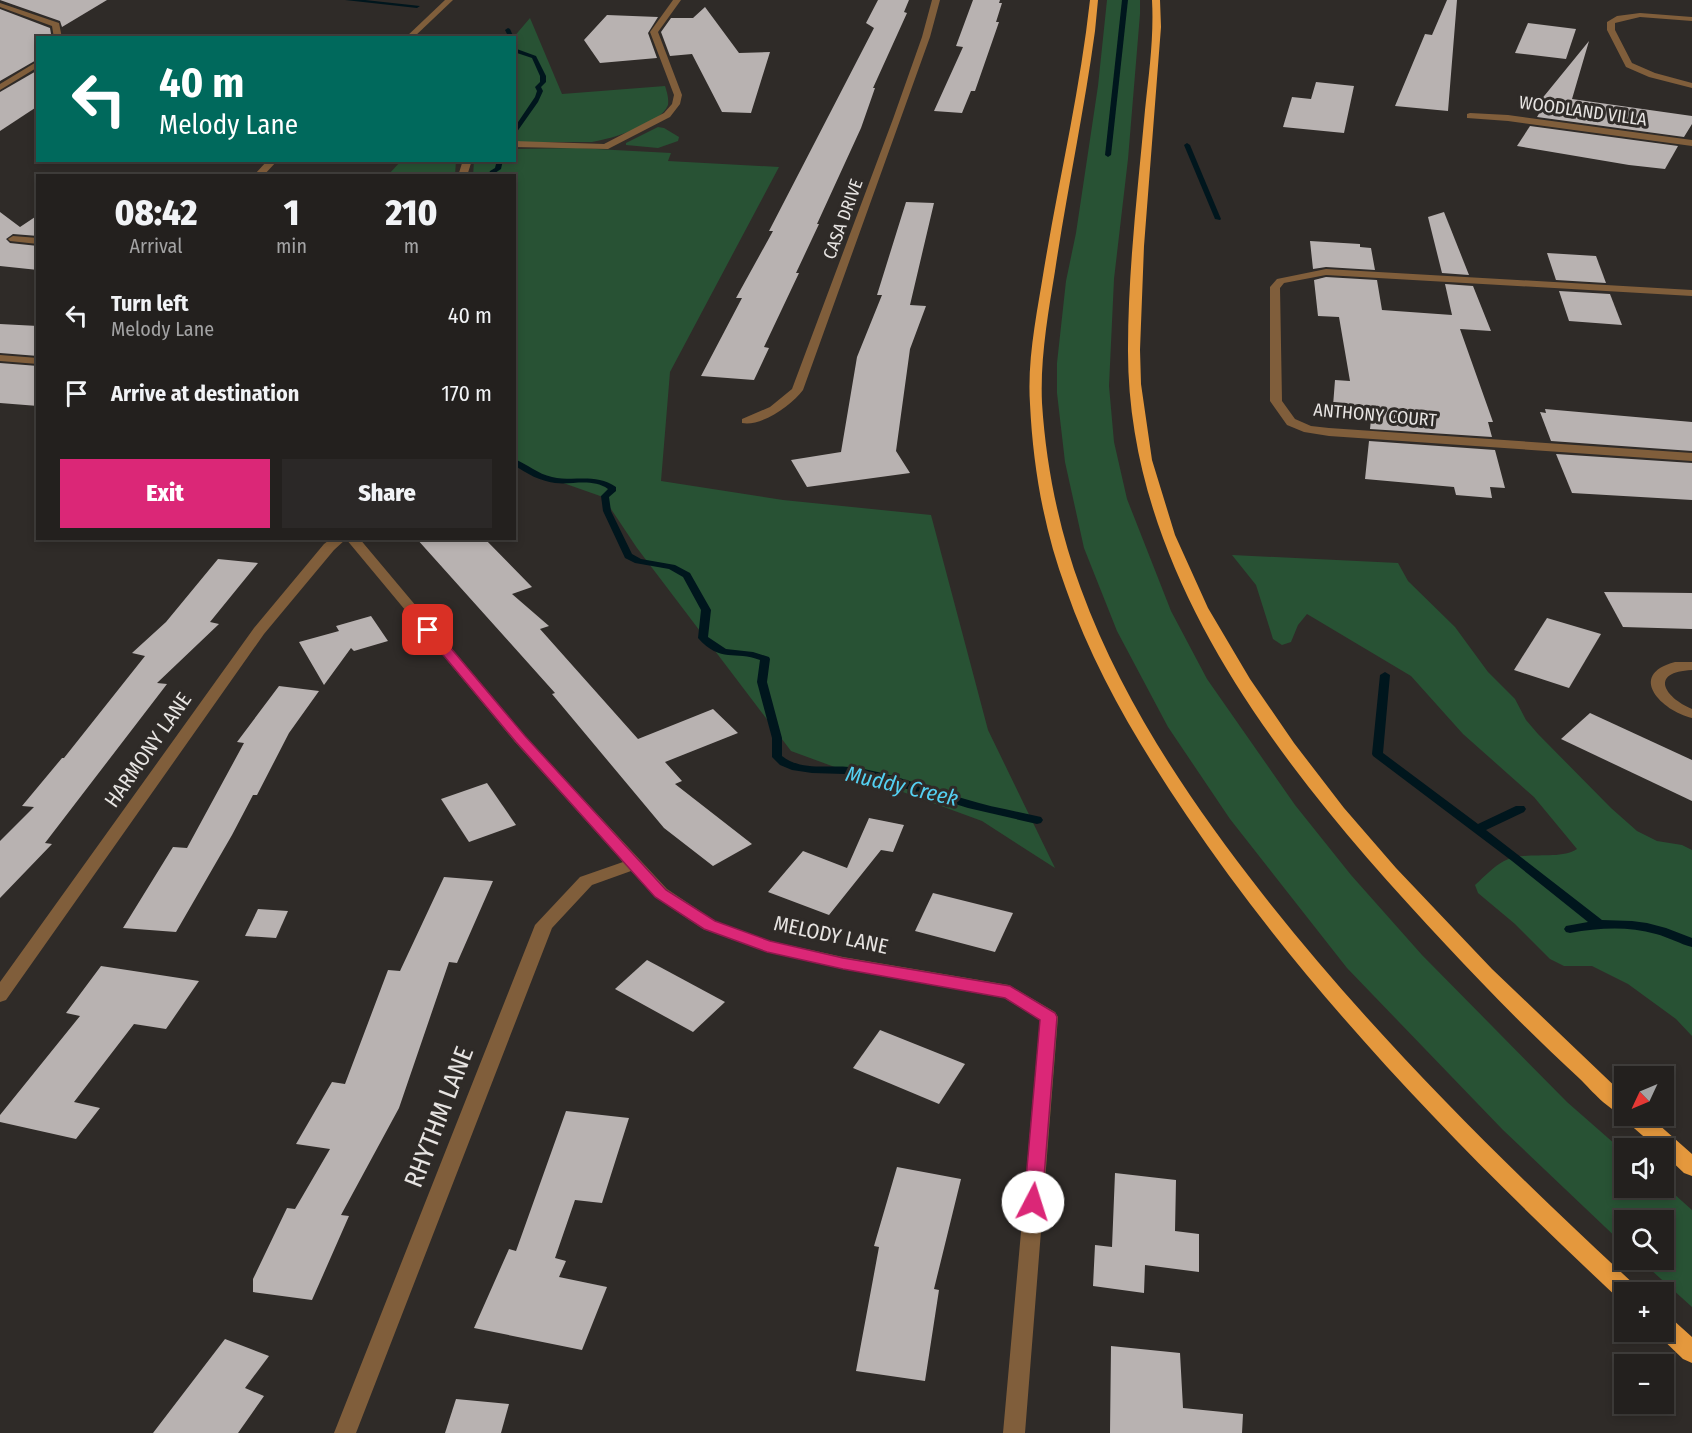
<!DOCTYPE html>
<html lang="en">
<head>
<meta charset="utf-8">
<style>
  :root { --surface:#23201e; --page:#2b2827; --text:#f1f3f6; --muted:#a3a3a4; --line:#403e3c; --accent:#db2777 }
  body { margin:0; font-family:"Fira Sans Condensed",sans-serif; background:var(--page); color:var(--text); height:100vh; display:flex; flex-direction:column; font-size:22px; white-space:nowrap }
  * { box-sizing:border-box; margin:0 }
  p { font-size:20px; color:var(--muted) }
  .icon { flex:none; width:33px; height:33px; fill:none; stroke:currentColor; stroke-width:2; stroke-linecap:round; stroke-linejoin:round }
  .map { position:relative; flex:1; overflow:hidden }
  .side { position:absolute; left:36px; top:174px; width:480px; height:366px; display:flex; flex-direction:column; background:var(--surface); border-radius:0px; box-shadow:0 3px 9px #0003,0 0 0 2px var(--line) }
  .side>* { flex:none }
  .hud { position:absolute; left:36px; top:36px; width:480px; height:126px; border-radius:0px; box-shadow:0 3px 9px #0003,0 0 0 2px var(--line); background:#00695c; color:#fff; overflow:hidden }
  .needle { width:39px; rotate:226deg }
  .fabs { position:absolute; left:1614px; top:1066px; display:grid; gap:12px }
  .fabs a { display:grid; place-items:center; width:60px; height:60px; border-radius:0px; background:var(--surface); box-shadow:0 3px 9px #0003,0 0 0 2px var(--line); font-size:30px }
  .pin { position:absolute; display:grid; place-items:center; width:51px; height:51px; color:#fff; margin:-26px; border-radius:12px; box-shadow:0 3px 9px #0006 }
  .me { position:absolute; width:66px; margin:-33px; rotate:5deg; stroke-linejoin:round; filter:drop-shadow(0 0 4px #0008) }
  .turn { display:flex; align-items:center; gap:21px; height:126px; padding:0 24px; font-size:27px }
  .turn .icon { width:78px; height:78px; stroke-width:2.5 }
  .turn b { display:block; font-size:42px; line-height:51px }
  .eta { display:flex; justify-content:space-evenly; align-items:center; height:102px; text-align:center }
  .eta b { font-size:36px; font-weight:800; line-height:42px }
  .action { display:flex; gap:12px; margin-top:auto; padding:12px 24px }
  .action a { flex:1; height:69px; border-radius:0px; background:var(--accent); color:#fff; font-size:24px; font-weight:800; line-height:69px; text-align:center }
  .action a+a { background:var(--page); color:var(--text) }
  ul { padding:0; list-style:none }
  li { display:flex; align-items:center; gap:18px; height:78px; padding:0 24px }
  li div { flex:1 }
  li b { display:block; font-size:22px }
  li em { font-style:normal }
  .map>svg:first-child { display:block }
  .green { fill:#285234 }
  .lines { fill:none; stroke-linecap:round; stroke-linejoin:round }
  .stream { fill:#00161d; fill-rule:evenodd }
  .building { fill:#b8b2b1 }
  .minor { fill:#805e3b; fill-rule:evenodd }
  .trunk { fill:#e4983d; fill-rule:evenodd }
  .route { fill:#db2777; stroke:#8e194d; stroke-width:1.5 }
  .labels { text-anchor:middle; dominant-baseline:central; stroke-width:6; stroke-linejoin:round; paint-order:stroke }
  .far-street-label { font-size:18px; fill:#e7e4e2; stroke:#2f2b28 }
  .street-label { font-size:21px; fill:#e7e4e2; stroke:#2f2b28 }
  .water-label { font-size:22px; font-style:italic; fill:#54d0f2; stroke:#2f2b28 }
  .near-street-label { font-size:26px; fill:#e7e4e2; stroke:#2f2b28 }
</style>
</head>
<body>
<div class="map">
<svg width="1692" height="1433" viewBox="0 0 1692 1433">
  <rect width="100%" height="100%" fill="#2f2b28"/>
  <g class="green">
    <polygon points="1107,0 1140,0 1140,14 1128,159 1114,279 1109,386 1114,442 1127,499 1171,611 1207,679 1295,805 1351,875 1422,955 1567,1102 1624,1152 1624,1188 1664,1188 1664,1185 1692,1210 1692,1307 1640,1260 1664,1260 1664,1221 1624,1221 1624,1245 1503,1130 1347,968 1230,819 1168,727 1117,631 1084,548 1065,462 1057,393 1057,363 1066,281 1076,233 1098,86"/>
    <path d="M530,18L562,94L665,86C667,92 669,99 668,105C661,124 611,139 592,142H515L513,38Z"/>
    <polygon points="658,127 664,128 679,137 678,141 658,148 626,145 626,143"/>
    <polygon points="577,148 671,153 668,161 779,167 670,372 661,481 783,500 931,515 988,730 1055,868 982,821 791,751 637,548 603,497 515,466 514,176 473,176 474,161 514,160 515,149"/>
    <polygon points="402,160 456,161 455,175 388,175"/>
    <path d="M1232,555L1398,563L1408,581L1455,627L1488,672L1515,699L1526,720L1538,734L1611,808L1637,831L1657,841L1682,845L1692,850V1036L1676,1019L1628,984L1592,966H1564L1550,959L1515,924L1478,893L1475,885C1484,877 1494,866 1504,861C1525,850 1559,861 1577,849L1534,797L1463,734L1411,676L1307,614L1298,625L1291,642L1282,645L1273,639L1256,585Z"/>
  </g>
  <g class="lines">
    <g class="stream">
      <polygon points="345,0 365,0 420,6 417,8"/>
      <polygon points="1122,0 1128,0 1111,155 1108,157 1105,155"/>
      <polygon points="508,28 510,29 514,38 509,38 505,30"/>
      <polygon points="514,48 536,56 546,76 546,82 541,87 543,91 538,102 514,136 514,128 535,97 537,91 535,87 540,82 540,76 532,58 514,52"/>
      <polygon points="1187,143 1190,145 1221,219 1220,220 1215,219 1184,145"/>
      <polygon points="497,160 503,160 501,169 495,173 494,176 488,176 490,171 495,168"/>
      <path d="M514,459C527,464 538,474 552,477C575,482 596,473 616,487V491L609,497L611,511L632,554L641,559L675,565L690,573L711,610L708,637L726,649L753,652L769,657L770,659L767,682L782,738V756C801,771 827,765 849,767C889,771 927,788 965,799C990,807 1016,811 1041,817L1043,820L1041,823L1037,824L968,808L865,776L844,774L812,773L792,770L780,765L772,757V738L757,682L760,660C735,650 721,664 698,638L701,610L683,577L669,569L635,563L625,558L603,511L601,496L608,489C592,478 573,485 555,483C540,481 527,474 514,465Z"/>
      <path d="M1385,672L1390,675L1383,753L1478,824L1516,806H1524L1526,809L1524,812L1486,830L1602,920L1632,921L1647,923L1666,928L1692,938V947C1680,944 1668,937 1656,934C1627,926 1599,928 1570,933L1566,932L1564,929L1566,926L1588,922L1512,861L1373,756L1372,754L1380,675Z"/>
    </g>
  </g>
  <g class="building">
    <polygon points="0,0 107,0 62,27 60,21"/>
    <polygon points="878,0 909,0 904,12 907,13 873,88 875,88 861,128 817,224 819,224 796,273 799,273 764,347 769,348 754,380 701,376 742,298 736,298 773,231 769,231 874,28 866,23"/>
    <polygon points="973,0 1000,0 999,3 1002,3 996,22 999,22 975,91 971,91 962,113 934,111 963,47 956,46"/>
    <polygon points="1447,0 1457,0 1448,111 1395,106 1425,34 1432,35"/>
    <polygon points="705,7 739,53 770,52 751,113 722,112 692,54 670,56 661,32 671,18 693,18"/>
    <polygon points="0,9 50,28 51,34 46,38 38,38 38,59 0,81"/>
    <polygon points="607,15 658,17 648,33 657,58 600,63 584,40"/>
    <polygon points="1528,23 1576,29 1566,59 1515,53"/>
    <polygon points="1589,41 1572,99 1692,116 1692,124 1684,137 1537,117 1543,107 1536,106"/>
    <polygon points="38,70 38,106 0,131 0,92"/>
    <polygon points="1316,82 1354,86 1344,133 1283,127 1292,97 1311,99"/>
    <polygon points="1530,126 1678,146 1665,169 1629,165 1517,146"/>
    <polygon points="906,202 934,203 910,305 926,306 910,349 896,451 910,473 807,487 791,460 841,452 857,357 882,295 877,295"/>
    <polygon points="0,212 20,227 38,215 38,236 13,234 6,239 10,243 38,246 38,270 0,266"/>
    <polygon points="1444,212 1469,275 1442,273 1428,217"/>
    <polygon points="1310,241 1360,244 1360,247 1371,248 1375,270 1326,267 1313,269"/>
    <polygon points="1547,253 1596,256 1606,283 1556,280"/>
    <polygon points="1326,277 1377,280 1382,310 1452,315 1445,284 1473,286 1491,331 1460,329 1493,422 1488,422 1492,437 1370,429 1372,410 1333,406 1335,380 1350,381 1339,317 1318,316 1314,280"/>
    <polygon points="1559,291 1610,294 1622,325 1569,321"/>
    <polygon points="0,324 38,326 38,356 0,353"/>
    <polygon points="0,363 38,366 38,406 0,403"/>
    <polygon points="1545,409 1692,422 1692,451 1551,441 1540,412 1546,413"/>
    <polygon points="1369,441 1495,450 1505,488 1490,487 1492,498 1456,495 1454,487 1365,479"/>
    <polygon points="1556,454 1692,463 1692,500 1572,493"/>
    <polygon points="416,538 484,538 532,587 512,594 549,626 540,629 638,739 713,709 738,733 665,762 682,781 675,784 752,844 713,866 664,828 552,694 555,693"/>
    <polygon points="218,559 258,563 210,622 219,624 157,683 167,684 45,843 52,844 0,898 0,841 34,807 22,806 62,758 64,758 145,656 132,653 166,622"/>
    <polygon points="1604,592 1692,593 1692,629 1623,627"/>
    <polygon points="371,616 388,641 354,651 351,648 324,685 299,642 339,631 336,626"/>
    <polygon points="1547,618 1601,634 1569,688 1514,670"/>
    <polygon points="279,686 319,691 289,733 257,795 253,795 232,835 176,932 123,928 173,847 187,848 244,743 237,742"/>
    <polygon points="1590,713 1692,760 1692,801 1561,739"/>
    <polygon points="487,783 516,825 469,842 441,799"/>
    <polygon points="869,818 904,825 893,852 881,850 829,915 768,892 803,851 847,868"/>
    <polygon points="444,877 493,881 457,963 449,962 399,1108 341,1215 349,1216 312,1300 253,1292 253,1279 287,1208 295,1209 330,1149 296,1144 332,1082 345,1084 388,970 400,971"/>
    <polygon points="933,893 1013,913 995,952 915,931"/>
    <polygon points="258,909 288,911 276,938 245,936"/>
    <polygon points="647,960 725,1002 693,1032 615,989"/>
    <polygon points="101,966 199,981 166,1029 134,1024 74,1102 100,1108 76,1139 0,1122 0,1115 80,1016 66,1013"/>
    <polygon points="880,1030 965,1064 939,1104 853,1068"/>
    <polygon points="566,1111 629,1118 602,1203 575,1200 555,1258 566,1261 559,1277 607,1287 582,1350 474,1328 509,1249 516,1251"/>
    <polygon points="897,1167 961,1179 934,1289 939,1290 925,1381 856,1371 879,1247 874,1246"/>
    <polygon points="1115,1173 1176,1180 1175,1231 1199,1234 1199,1272 1145,1265 1144,1293 1093,1286 1095,1245 1112,1247"/>
    <polygon points="225,1339 269,1356 245,1388 264,1396 238,1433 153,1433"/>
    <polygon points="1111,1346 1180,1353 1183,1408 1243,1414 1242,1433 1110,1433"/>
    <polygon points="456,1399 509,1404 501,1433 445,1433"/>
  </g>
  <g class="lines">
    <g class="minor">
      <polygon points="445,0 453,0 413,38 405,38"/>
      <polygon points="673,0 681,0 658,32 682,95 680,104 670,117 608,149 514,147 514,141 604,144 664,113 672,104 674,95 650,32"/>
      <path d="M932,0H940L930,37L803,390C792,405 761,427 742,423V419L770,407L792,389L893,119L922,37Z"/>
      <polygon points="0,3 59,23 62,38 54,38 52,26 0,7"/>
      <polygon points="1640,13 1692,17 1692,21 1640,17 1615,23 1615,30 1632,63 1655,73 1692,83 1692,88 1649,77 1626,67 1607,30 1607,22 1617,16"/>
      <polygon points="38,61 38,67 0,90 0,84"/>
      <polygon points="1470,113 1508,115 1692,140 1692,146 1508,121 1467,118 1467,114"/>
      <polygon points="268,160 278,160 263,176 253,176"/>
      <polygon points="463,160 472,160 467,176 458,176"/>
      <polygon points="13,236 38,238 38,244 10,241 8,239"/>
      <polygon points="1326,269 1692,290 1692,296 1326,275 1284,283 1280,288 1282,401 1295,419 1311,426 1329,428 1692,453 1692,461 1329,436 1304,432 1287,425 1270,401 1270,287 1277,279"/>
      <polygon points="0,355 38,358 38,364 0,361"/>
      <polygon points="332,538 359,538 525,736 667,889 715,921 770,941 843,957 1009,985 1055,1012 1058,1017 1025,1433 1003,1433 1040,1020 1004,998 843,969 767,952 703,929 655,897 631,871 592,885 552,928 356,1433 334,1433 535,925 580,877 623,862 515,742 346,539 334,550 264,634 6,1000 0,1002 0,982 254,628 324,544"/>
      <path d="M1675,662H1692V670C1649,672 1664,697 1692,709V718C1662,711 1626,675 1675,662Z"/>
    </g>
    <g class="trunk">
      <path d="M1090,0H1098L1095,31C1084,112 1067,191 1055,271C1048,314 1040,359 1042,403C1046,466 1059,530 1081,589C1121,699 1189,800 1261,892C1373,1035 1503,1163 1636,1286L1640,1293H1624V1302L1620,1300C1462,1152 1308,995 1187,816C1139,745 1094,670 1066,589C1044,530 1033,467 1030,404C1027,359 1037,313 1044,269C1059,179 1080,91 1090,0Z"/>
      <path d="M1152,0H1160L1161,27L1144,246L1140,350L1141,384L1152,460L1175,535L1208,608L1250,679L1294,743L1344,808L1396,868L1492,969L1624,1095V1115C1608,1110 1592,1091 1580,1079C1534,1037 1490,992 1447,946C1295,784 1127,583 1128,349C1128,269 1138,189 1145,110C1149,73 1154,37 1152,0Z"/>
      <polygon points="1624,1116 1649,1116 1692,1154 1692,1176 1684,1173 1664,1154 1664,1149 1658,1149 1627,1122"/>
      <polygon points="1664,1316 1672,1319 1692,1337 1692,1363 1683,1359 1656,1333 1664,1332"/>
    </g>
  </g>
  <polygon class="route" points="428,626 433,627 525,736 666,890 715,921 770,941 843,958 1010,986 1055,1013 1057,1017 1042,1202 1040,1207 1033,1209 1027,1207 1024,1202 1040,1020 1005,998 843,969 767,952 704,929 655,897 516,742 424,632 422,630"/>
  <g class="labels">
    <g class="far-street-label">
      <text transform="translate(1583 111) rotate(8)">WOODLAND VILLA</text>
      <text transform="translate(843 219) rotate(-70)">CASA DRIVE</text>
      <text transform="translate(1375 415) rotate(5)">ANTHONY COURT</text>
    </g>
    <g class="street-label">
      <text transform="translate(148 750) rotate(-55)">HARMONY LANE</text>
      <text transform="translate(831 935) rotate(12)">MELODY LANE</text>
    </g>
    <g class="water-label">
      <text transform="translate(902 786) rotate(13)">Muddy Creek</text>
    </g>
    <g class="near-street-label">
      <text transform="translate(439 1117) rotate(-69)">RHYTHM LANE</text>
    </g>
  </g>
</svg>
<div class="fabs">
<a><svg class="needle" viewBox="-14 -14 28 28"><path d="M0-13l5 13h-10z" fill="#e53935"/><path d="M0 13l5-13h-10z" fill="#a3a3a4"/></svg></a>
<a><svg class="icon" aria-label="sound" viewBox="0 0 24 24"><path d="M4 9h4l5-4v14l-5-4H4zM17 9q2 3 0 6"/></svg></a>
<a><svg class="icon" aria-label="search" viewBox="0 0 24 24"><circle cx="10" cy="10" r="6"/><path d="M15 15l6 6"/></svg></a>
<a>+</a>
<a>−</a>
</div>
<div class="pin" style="left:428px;top:630px;background:#d93025"><svg class="icon" aria-label="arrive" viewBox="0 0 24 24"><path d="M6 21V4h12l-3 4 3 4H6"/></svg></div>
<svg class="me" style="left:1033px;top:1202px" viewBox="-20 -20 40 40"><circle r="19" fill="#fff"/><path d="M0-13L10 11 0 6-10 11z" fill="#db2777"/></svg>
<div class="hud">
<div class="turn"><svg class="icon" aria-label="left" viewBox="0 0 24 24"><path d="M17 20v-9H6M10 6l-5 5 5 5"/></svg><div><b>40 m</b>Melody Lane</div></div>
</div>
<section class="side">
<div class="eta">
<div><b>08:42</b><p>Arrival</p></div>
<div><b>1</b><p>min</p></div>
<div><b>210</b><p>m</p></div>
</div>
<ul>
<li><svg class="icon" aria-label="left" viewBox="0 0 24 24"><path d="M17 20v-9H6M10 6l-5 5 5 5"/></svg><div><b>Turn left</b><p>Melody Lane</p></div><em>40 m</em></li>
<li><svg class="icon" aria-label="arrive" viewBox="0 0 24 24"><path d="M6 21V4h12l-3 4 3 4H6"/></svg><div><b>Arrive at destination</b></div><em>170 m</em></li>
</ul>
<div class="action"><a>Exit</a><a>Share</a></div>
</section>
</div>
</body>
</html>
